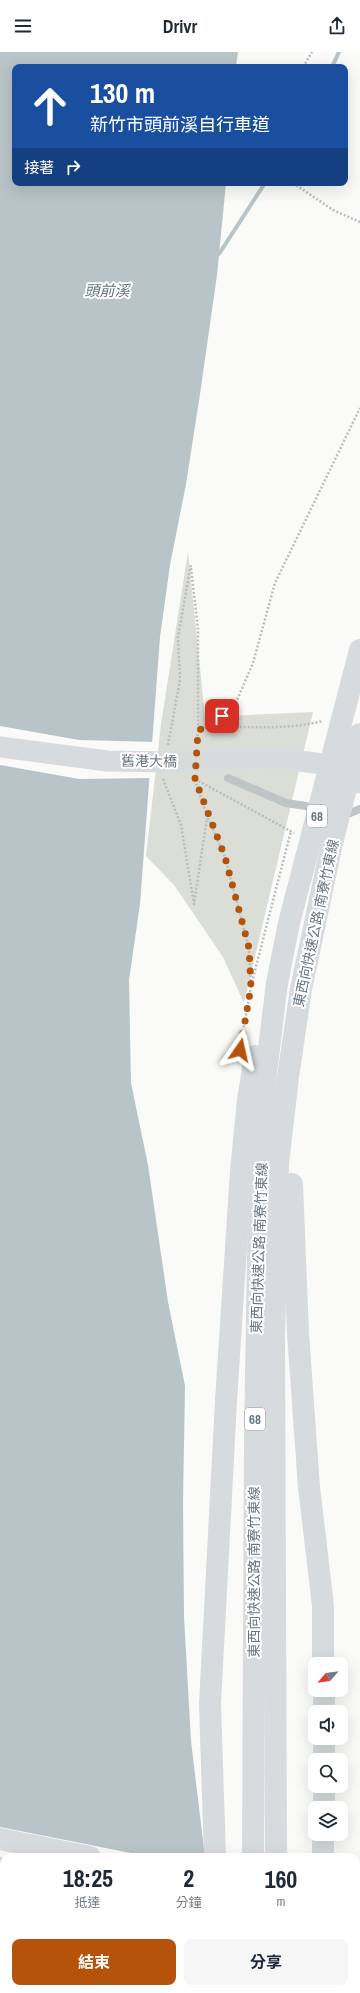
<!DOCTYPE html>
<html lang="zh-TW">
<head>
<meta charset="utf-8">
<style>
  :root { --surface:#fff; --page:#f6f6f7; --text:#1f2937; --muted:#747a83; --accent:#b45309 }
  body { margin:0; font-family:"Archivo Narrow","Noto Sans TC",sans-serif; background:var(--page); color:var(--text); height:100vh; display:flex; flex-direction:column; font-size:15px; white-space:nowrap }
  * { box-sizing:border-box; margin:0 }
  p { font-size:13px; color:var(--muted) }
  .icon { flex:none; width:22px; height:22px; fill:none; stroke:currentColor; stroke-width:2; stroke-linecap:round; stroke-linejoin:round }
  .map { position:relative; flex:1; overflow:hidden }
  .sheet { position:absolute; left:0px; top:1801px; width:360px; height:140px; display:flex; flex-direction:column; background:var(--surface); border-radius:12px 12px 0 0; box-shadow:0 4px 16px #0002 }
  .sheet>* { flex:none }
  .top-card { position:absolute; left:12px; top:12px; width:336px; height:122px; border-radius:8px; box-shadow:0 4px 16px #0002; background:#1a4fa0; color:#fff; overflow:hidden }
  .needle { width:26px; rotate:242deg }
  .buttons { position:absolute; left:308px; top:1605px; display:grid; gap:8px }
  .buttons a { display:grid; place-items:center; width:40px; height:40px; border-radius:8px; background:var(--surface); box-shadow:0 4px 16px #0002; font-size:20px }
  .pin { position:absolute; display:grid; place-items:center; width:34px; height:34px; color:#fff; margin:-17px; border-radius:8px; box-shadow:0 2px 6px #0006 }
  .me { position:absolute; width:44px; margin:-22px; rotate:11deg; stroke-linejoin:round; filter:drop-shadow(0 0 3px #0008) }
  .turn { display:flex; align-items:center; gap:14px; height:84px; padding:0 12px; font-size:18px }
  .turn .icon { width:52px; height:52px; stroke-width:2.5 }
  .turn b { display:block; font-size:28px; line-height:34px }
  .then { display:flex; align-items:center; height:38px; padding:0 12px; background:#0003; gap:8px; font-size:15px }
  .eta { display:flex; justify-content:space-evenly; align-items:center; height:68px; text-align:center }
  .eta b { font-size:24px; font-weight:700; line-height:28px }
  .cta { display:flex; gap:8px; margin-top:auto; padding:8px 12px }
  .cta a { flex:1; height:46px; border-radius:8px; background:var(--accent); color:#fff; font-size:16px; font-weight:700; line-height:46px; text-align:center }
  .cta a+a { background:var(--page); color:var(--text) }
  header { display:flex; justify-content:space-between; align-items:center; height:52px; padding:0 12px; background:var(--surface); font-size:18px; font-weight:700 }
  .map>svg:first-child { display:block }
  .green { fill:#daded7 }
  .water { fill:#b8c4c8 }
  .pier { fill:#fafaf8 }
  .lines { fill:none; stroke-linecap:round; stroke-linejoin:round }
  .stream { stroke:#b8c4c8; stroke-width:4 }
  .path { stroke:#babdc0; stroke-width:2.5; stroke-dasharray:2 2; stroke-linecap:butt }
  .service { stroke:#bfc4c7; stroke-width:8 }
  .secondary { stroke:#d6dbde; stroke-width:21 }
  .primary { stroke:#d6dbde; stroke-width:22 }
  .trunk { stroke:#d6dbde; stroke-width:22 }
  .route { stroke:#b45309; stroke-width:7; stroke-dasharray:0 12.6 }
  .labels { text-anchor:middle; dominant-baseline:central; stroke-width:4; stroke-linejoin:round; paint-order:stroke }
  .shield { fill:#fff; stroke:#949fa7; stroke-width:1 }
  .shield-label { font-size:13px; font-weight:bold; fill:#667681 }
  .street-label { font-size:14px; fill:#667681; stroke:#fff }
  .water-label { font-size:15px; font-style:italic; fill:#60757b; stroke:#fff }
</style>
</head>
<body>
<header><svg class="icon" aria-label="menu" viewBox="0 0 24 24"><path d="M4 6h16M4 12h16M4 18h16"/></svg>Drivr<svg class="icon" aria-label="share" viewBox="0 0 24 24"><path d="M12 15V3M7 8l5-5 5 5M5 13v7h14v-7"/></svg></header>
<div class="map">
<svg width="360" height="1941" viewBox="0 0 360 1941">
  <rect width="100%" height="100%" fill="#fafaf8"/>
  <g class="green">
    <polygon points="188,500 205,665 313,660 244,951 223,905 174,833 146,804 161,672"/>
    <polygon points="356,1911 360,1912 360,1941 267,1941 268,1937 356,1937"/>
  </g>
  <polygon class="water" points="0,0 238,0 236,15 15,15 15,131 226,131 217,223 200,342 186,432 170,513 160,585 140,852 129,928 131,1031 148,1113 168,1250 185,1334 183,1450 184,1565 191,1689 205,1805 4,1805 4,1937 216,1937 216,1941 0,1941"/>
  <g class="pier">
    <polygon points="0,674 79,688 155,690 152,726 79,727 0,713"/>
    <polygon points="0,1775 151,1805 4,1805 4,1826 0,1825"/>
  </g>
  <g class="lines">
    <g class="stream">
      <polyline points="332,15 339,0"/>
      <polyline points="219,202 265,131"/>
    </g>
    <g class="path">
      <polyline points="303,15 312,0"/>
      <polyline points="293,131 333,158 360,170"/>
      <polyline points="191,516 198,577 198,678"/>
      <polyline points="211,671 234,655 253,611 275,531 360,356"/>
      <path d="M197,692L198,679C218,668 225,675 246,675C272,676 298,675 323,669"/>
      <polyline points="168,693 180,628 178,585 191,512"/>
      <polyline points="163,727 181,773 194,852 207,766"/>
      <polyline points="195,727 294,781"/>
      <polyline points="195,728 207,764 225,805 249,896 251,935"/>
      <polyline points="252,930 291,779"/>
      <polyline points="240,995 251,935"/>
    </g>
    <g class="service">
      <polyline points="228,726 286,751 319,756"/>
      <polyline points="342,760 350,761 360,757"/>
    </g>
    <polyline class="secondary" points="0,695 107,709 172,710 250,706 285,707 322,712 360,731"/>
    <g class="primary">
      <polyline points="0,1787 90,1805"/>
      <polyline points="0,1816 4,1817"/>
      <polyline points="356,1860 360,1861"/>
      <polyline points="356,1891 360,1892"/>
    </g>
    <g class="trunk">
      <polyline points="292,1132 298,1281 309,1435 323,1554 323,1612"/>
      <polyline points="324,1638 324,1660"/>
      <polyline points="324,1686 324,1708"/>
      <polyline points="324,1734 324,1756"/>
      <polyline points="215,1805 210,1652 226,1349 241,1119 248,1048 255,1004"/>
      <polyline points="253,1805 255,1383 259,1148 266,1021 277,931 289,871 360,598"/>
      <polyline points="276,1805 274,1286 278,1111 288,1025 301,937 332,791 360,682"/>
      <polyline points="323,1805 323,1782"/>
      <polyline points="258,1937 258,1941"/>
      <polyline points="282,1937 283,1941"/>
    </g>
  </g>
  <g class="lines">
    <polyline class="route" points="222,664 198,679 195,727 225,805 249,896 251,935 240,998"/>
  </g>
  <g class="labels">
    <g class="shield">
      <rect x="307" y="753" width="20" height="22" rx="3"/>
      <rect x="245" y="1356" width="20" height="22" rx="3"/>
    </g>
    <g class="shield-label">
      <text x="317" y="764">68</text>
      <text x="255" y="1367">68</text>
    </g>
    <g class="street-label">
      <text transform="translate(149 709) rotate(1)">舊港大橋</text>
      <text transform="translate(316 871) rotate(-78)">東西向快速公路 南寮竹東線</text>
      <text transform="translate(259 1196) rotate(-88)">東西向快速公路 南寮竹東線</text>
      <text transform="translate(254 1520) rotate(-90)">東西向快速公路 南寮竹東線</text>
    </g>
    <g class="water-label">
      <text x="107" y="238">頭前溪</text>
    </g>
  </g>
</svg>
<div class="buttons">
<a><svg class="needle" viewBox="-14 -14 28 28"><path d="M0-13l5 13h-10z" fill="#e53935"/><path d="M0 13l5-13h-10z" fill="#747a83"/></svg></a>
<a><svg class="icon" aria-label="sound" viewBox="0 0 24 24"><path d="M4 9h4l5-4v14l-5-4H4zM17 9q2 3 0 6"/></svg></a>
<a><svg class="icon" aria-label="search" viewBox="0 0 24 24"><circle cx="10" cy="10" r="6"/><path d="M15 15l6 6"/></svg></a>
<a><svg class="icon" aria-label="layers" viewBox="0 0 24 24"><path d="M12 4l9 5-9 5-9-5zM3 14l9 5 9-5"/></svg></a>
</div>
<div class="pin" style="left:222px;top:664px;background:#d93025"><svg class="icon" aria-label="arrive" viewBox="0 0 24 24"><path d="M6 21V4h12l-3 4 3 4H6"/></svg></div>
<svg class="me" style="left:240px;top:998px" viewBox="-20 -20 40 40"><path d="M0-17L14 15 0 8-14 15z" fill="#b45309" stroke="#fff" stroke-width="4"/></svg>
<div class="top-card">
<div class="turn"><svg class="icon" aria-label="ahead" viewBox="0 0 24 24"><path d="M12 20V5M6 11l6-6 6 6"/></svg><div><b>130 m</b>新竹市頭前溪自行車道</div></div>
<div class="then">接著<svg class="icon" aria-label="right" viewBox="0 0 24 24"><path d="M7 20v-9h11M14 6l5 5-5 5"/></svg></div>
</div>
<section class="sheet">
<div class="eta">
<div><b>18:25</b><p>抵達</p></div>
<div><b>2</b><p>分鐘</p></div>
<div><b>160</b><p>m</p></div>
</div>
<div class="cta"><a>結束</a><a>分享</a></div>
</section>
</div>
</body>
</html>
